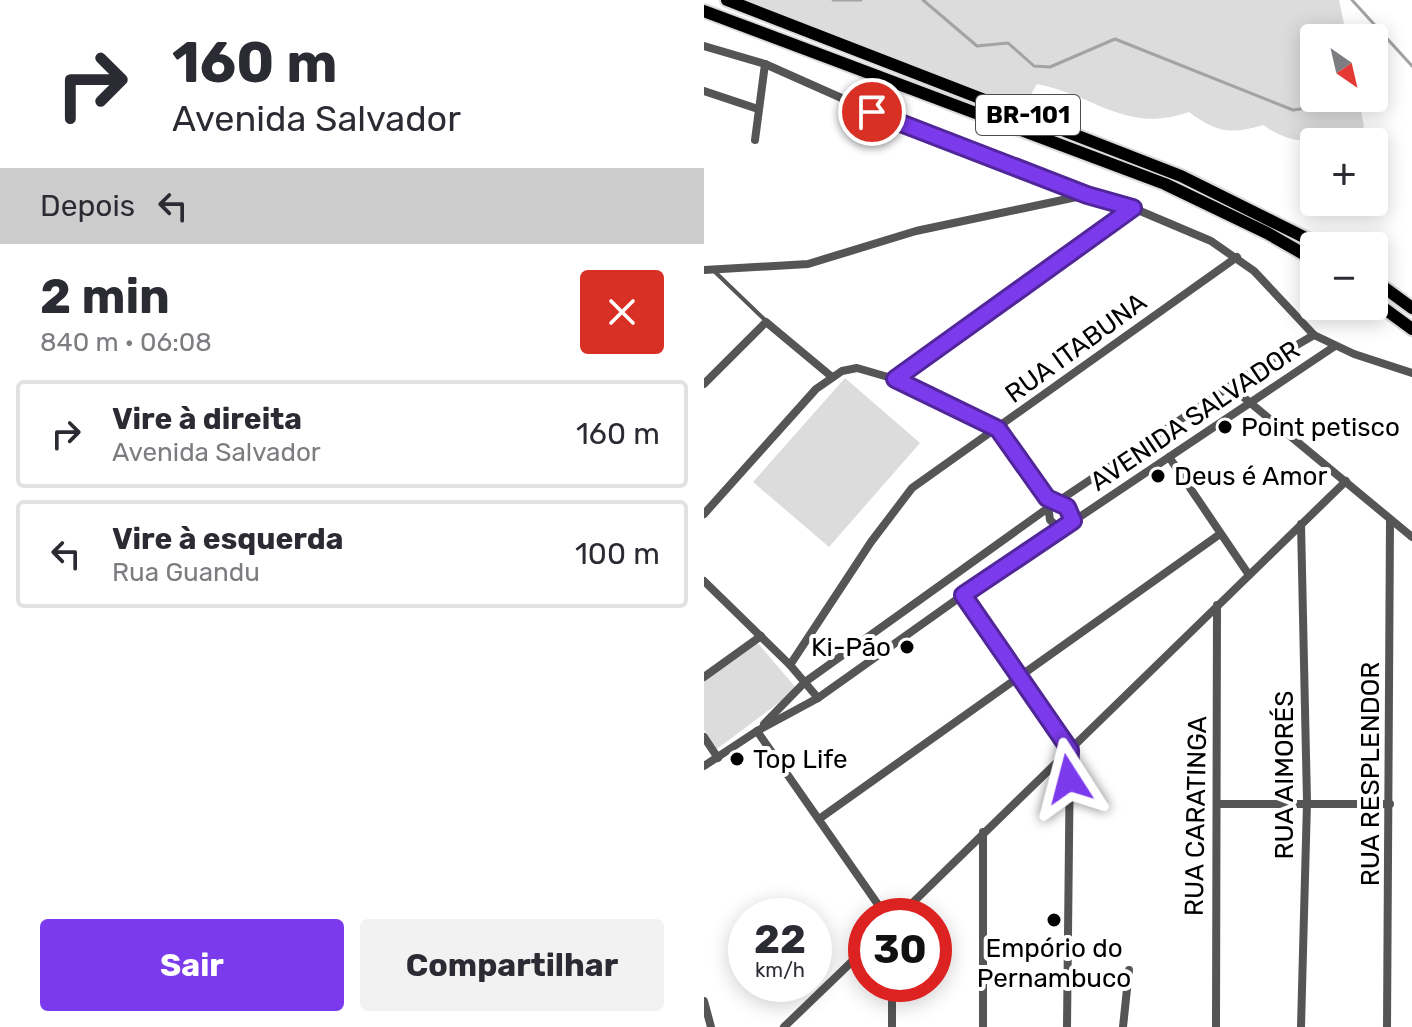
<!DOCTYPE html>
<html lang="pt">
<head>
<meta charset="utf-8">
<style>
  :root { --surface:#fff; --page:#f2f2f3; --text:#2b2b33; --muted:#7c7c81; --line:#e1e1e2; --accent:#7c3aed }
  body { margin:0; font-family:Rubik,sans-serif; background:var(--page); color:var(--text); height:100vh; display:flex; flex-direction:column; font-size:30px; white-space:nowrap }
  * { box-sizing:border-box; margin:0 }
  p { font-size:26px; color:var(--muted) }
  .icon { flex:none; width:44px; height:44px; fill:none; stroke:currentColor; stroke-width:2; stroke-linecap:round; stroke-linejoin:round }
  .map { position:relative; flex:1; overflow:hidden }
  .sheet { display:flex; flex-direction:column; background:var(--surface); width:704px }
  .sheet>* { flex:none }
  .top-card { background:#fff; color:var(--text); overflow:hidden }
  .needle { width:52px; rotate:146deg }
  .tools { position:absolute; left:596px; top:24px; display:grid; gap:16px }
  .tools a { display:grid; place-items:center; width:88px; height:88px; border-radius:8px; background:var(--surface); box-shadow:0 4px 20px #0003; font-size:40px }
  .speed { position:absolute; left:24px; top:898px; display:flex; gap:16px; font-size:40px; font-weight:700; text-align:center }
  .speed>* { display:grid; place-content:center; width:104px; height:104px; border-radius:50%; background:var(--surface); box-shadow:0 4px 20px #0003; line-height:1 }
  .speed small { font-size:20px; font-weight:400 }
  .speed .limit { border:12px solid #d22; background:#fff; color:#111 }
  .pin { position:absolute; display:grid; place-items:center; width:68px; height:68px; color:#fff; margin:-34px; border:4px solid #fff; border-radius:50%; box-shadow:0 2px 8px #0007 }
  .me { position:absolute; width:88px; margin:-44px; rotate:351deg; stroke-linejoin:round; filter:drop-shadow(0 0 6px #0008) }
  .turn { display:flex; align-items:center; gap:28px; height:168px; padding:0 40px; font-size:36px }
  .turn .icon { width:104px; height:104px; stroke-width:2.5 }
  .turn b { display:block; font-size:56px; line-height:68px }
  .then { display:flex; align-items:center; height:76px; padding:0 40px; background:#0003; gap:16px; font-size:30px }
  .round { display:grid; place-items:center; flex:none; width:84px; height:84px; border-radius:8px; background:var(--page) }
  .headline { display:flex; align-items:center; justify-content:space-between; height:136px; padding:0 40px }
  h1 { font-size:48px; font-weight:700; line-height:60px }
  .action { display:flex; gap:16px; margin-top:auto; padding:16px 40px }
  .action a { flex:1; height:92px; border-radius:8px; background:var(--accent); color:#fff; font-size:32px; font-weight:700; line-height:92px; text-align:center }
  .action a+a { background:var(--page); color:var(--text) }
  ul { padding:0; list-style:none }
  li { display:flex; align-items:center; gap:24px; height:108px; margin:0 16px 12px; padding:0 24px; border:4px solid var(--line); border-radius:8px }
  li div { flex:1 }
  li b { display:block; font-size:30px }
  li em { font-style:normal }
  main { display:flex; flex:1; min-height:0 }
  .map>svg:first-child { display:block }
  .green { fill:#dcdcdc }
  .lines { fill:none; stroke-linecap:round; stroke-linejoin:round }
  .stream { stroke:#a3a3a3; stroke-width:3 }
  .primary-casing { stroke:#dbdbdb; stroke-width:16 }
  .lane { stroke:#555; stroke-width:4 }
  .street { stroke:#555; stroke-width:8 }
  .primary { stroke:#000; stroke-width:12 }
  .route-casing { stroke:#51269a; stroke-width:20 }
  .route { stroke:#7c3aed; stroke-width:14 }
  .poi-dot { fill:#000; stroke:#fff; stroke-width:3 }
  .labels { text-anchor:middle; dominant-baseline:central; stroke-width:8; stroke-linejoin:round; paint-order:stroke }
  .shield { fill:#fff; stroke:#4c4c4c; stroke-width:2 }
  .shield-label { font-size:24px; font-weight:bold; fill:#000 }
  .street-label { font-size:26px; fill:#000; stroke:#fff }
  .poi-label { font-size:26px; fill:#000; stroke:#fff; text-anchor:start }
</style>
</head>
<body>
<main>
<section class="sheet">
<div class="top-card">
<div class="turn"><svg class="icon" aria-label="right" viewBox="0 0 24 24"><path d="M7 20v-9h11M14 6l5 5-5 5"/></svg><div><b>160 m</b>Avenida Salvador</div></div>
<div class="then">Depois<svg class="icon" aria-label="left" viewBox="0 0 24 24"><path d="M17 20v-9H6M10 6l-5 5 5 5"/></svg></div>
</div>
<div class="headline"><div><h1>2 min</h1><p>840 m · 06:08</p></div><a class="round" style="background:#d93025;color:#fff"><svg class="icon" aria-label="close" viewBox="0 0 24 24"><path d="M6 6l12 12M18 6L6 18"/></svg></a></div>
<ul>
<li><svg class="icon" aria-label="right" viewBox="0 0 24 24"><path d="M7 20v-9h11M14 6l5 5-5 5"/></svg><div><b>Vire à direita</b><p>Avenida Salvador</p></div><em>160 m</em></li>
<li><svg class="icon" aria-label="left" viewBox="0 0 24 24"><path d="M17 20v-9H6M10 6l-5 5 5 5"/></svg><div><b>Vire à esquerda</b><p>Rua Guandu</p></div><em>100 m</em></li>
</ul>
<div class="action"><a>Sair</a><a>Compartilhar</a></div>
</section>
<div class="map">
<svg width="708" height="1027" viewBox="0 0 708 1027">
  <rect width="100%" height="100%" fill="#fff"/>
  <g class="green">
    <path d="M34,0H635L643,38H610V98H655L660,127C622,142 594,150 559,125C526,135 512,132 485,112C421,134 394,96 333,84L319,108Z"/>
    <polygon points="141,378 216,443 125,547 49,482"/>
    <polygon points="52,641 93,689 13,749 0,730 0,679"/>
  </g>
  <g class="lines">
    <g class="stream">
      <polyline points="129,0 157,0"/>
      <polyline points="219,0 273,46 304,43 330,66 346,67 411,39 589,110 603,108 616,98"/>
      <polyline points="648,0 708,66"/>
      <polyline points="661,38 670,27"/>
    </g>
    <g class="primary-casing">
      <g id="primary">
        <polyline points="23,0 477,176 618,246"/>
        <polyline points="0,11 461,184 563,233 610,260"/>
        <polyline points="670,280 708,308"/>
        <polyline points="670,301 708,329"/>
      </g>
    </g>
    <polyline class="lane" points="10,271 61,320"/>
    <g class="street">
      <polyline points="0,46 61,64 196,124 429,208 507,241 550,271 610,335 650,354 708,373"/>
      <polyline points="0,91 54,109"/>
      <polyline points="51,140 61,64"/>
      <polyline points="0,270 104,264 212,231 382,195"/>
      <polyline points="191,379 429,208"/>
      <polyline points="0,384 62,322 128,377"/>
      <polyline points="526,386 708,537"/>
      <polyline points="465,457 545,575"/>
      <polyline points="349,500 363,507 369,521"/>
      <polyline points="0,514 112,389 138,371 153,368 191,379 294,429 343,498 346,520 357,530"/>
      <polyline points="597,524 603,802 597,1027"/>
      <polyline points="0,581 86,665"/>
      <polyline points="259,595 366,750 363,1027"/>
      <polyline points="0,677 57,636"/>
      <polyline points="114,698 86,665 167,542 208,488 533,257"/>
      <polyline points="60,724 101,682 344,508 555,367 610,335"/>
      <polyline points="53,731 182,916"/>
      <polyline points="0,737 14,758"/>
      <polyline points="0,766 53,731 114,698 259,595 631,346"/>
      <polyline points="513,804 686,804"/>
      <polyline points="115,819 516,534"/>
      <polyline points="195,916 642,481"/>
      <polyline points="188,984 188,1027"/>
      <polyline points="0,1001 7,1027"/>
      <polyline points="80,1027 162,948"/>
      <polyline points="279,1027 279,832"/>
      <polyline points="419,1027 425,970"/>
      <polyline points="512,1027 513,605"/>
      <polyline points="683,1027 686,520"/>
    </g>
    <use href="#primary" class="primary"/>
  </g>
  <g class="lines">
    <g class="route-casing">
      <polyline id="route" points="168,112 383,195 429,208 191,379 294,429 343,498 363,507 369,521 259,595 366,750 365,779"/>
    </g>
    <use href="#route" class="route"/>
  </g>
  <g class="poi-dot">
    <circle cx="521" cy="427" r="8"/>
    <circle cx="454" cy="476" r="8"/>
    <circle cx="203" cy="647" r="8"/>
    <circle cx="33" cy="759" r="8"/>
    <circle cx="350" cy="920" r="8"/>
  </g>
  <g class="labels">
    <rect class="shield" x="272" y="95" width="104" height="40" rx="6"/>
    <g class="shield-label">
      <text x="324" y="115">BR-101</text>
    </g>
    <g class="street-label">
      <text transform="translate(372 348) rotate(-36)">RUA ITABUNA</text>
      <text transform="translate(491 416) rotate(-34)">AVENIDA SALVADOR</text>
      <text transform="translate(666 774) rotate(-90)">RUA RESPLENDOR</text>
      <text transform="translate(580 775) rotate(-90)">RUA AIMORÉS</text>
      <text transform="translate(492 816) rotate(-89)">RUA CARATINGA</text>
    </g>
    <g class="poi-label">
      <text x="537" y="427">Point petisco</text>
      <text x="470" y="476">Deus é Amor</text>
      <text x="187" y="647" text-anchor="end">Ki-Pão</text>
      <text x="49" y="759">Top Life</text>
      <text x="350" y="948" text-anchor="middle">Empório do<tspan x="350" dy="30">Pernambuco</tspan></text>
    </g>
  </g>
</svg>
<div class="tools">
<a><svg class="needle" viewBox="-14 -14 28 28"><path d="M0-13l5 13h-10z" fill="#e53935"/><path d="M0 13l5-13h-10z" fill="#7c7c81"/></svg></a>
<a>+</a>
<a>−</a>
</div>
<div class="speed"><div>22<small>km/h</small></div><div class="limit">30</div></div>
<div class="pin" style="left:168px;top:112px;background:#d93025"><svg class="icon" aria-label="arrive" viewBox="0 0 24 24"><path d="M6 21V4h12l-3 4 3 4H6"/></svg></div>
<svg class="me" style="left:365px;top:779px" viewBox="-20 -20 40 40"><path d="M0-17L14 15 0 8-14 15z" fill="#7c3aed" stroke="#fff" stroke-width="4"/></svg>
</div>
</main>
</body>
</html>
